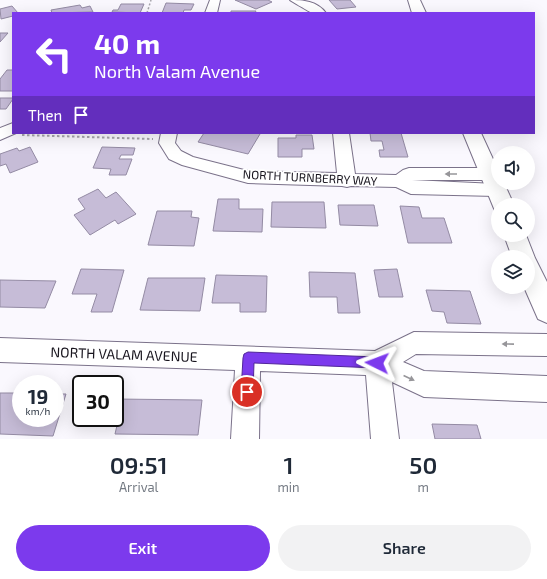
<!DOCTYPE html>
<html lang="en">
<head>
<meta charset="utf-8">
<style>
  :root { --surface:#fff; --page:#f2f2f3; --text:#1f2937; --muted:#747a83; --accent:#7c3aed }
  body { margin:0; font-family:"Exo 2",sans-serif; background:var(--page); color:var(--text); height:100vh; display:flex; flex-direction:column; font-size:15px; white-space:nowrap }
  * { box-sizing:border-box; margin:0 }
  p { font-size:13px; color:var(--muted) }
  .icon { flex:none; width:22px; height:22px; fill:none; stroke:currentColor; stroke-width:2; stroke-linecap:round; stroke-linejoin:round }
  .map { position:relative; height:439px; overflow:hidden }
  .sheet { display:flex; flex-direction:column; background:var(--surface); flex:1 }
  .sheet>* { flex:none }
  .hud { position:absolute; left:12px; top:12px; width:523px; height:122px; border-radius:0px; box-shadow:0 4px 16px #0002; background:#7c3aed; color:#fff; overflow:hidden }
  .tools { position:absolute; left:491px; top:146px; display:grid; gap:8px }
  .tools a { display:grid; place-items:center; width:44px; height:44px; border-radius:50%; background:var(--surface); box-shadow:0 4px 16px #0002; font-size:20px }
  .speed { position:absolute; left:12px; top:375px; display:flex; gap:8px; font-size:20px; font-weight:700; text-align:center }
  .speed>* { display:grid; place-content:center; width:52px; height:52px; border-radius:50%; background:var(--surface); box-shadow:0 4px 16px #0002; line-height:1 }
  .speed small { font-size:10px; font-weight:400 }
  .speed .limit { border:2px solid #111; border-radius:6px; background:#fff; color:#111 }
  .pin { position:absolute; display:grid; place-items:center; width:34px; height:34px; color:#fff; margin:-17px; border:2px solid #fff; border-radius:50%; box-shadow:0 1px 4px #0007 }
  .me { position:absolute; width:44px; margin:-22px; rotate:273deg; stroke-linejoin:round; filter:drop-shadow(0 0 3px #0008) }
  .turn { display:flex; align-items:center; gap:14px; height:84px; padding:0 16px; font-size:18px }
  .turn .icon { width:52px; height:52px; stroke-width:2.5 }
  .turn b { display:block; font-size:28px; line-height:34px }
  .then { display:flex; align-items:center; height:38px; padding:0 16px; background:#0003; gap:8px; font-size:15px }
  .eta { display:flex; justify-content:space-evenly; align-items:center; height:68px; text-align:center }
  .eta b { font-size:24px; font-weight:600; line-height:28px }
  .cta { display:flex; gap:8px; margin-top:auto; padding:8px 16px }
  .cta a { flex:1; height:46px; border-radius:24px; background:var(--accent); color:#fff; font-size:16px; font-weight:600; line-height:46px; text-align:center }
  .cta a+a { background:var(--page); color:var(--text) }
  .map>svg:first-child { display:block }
  .building { fill:#c6bcd7; stroke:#948ba4 }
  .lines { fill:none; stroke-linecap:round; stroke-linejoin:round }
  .minor-casing { stroke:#7b728a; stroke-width:2 }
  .major-casing { stroke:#7b728a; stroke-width:2 }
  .path-far1 { stroke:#a6a4ab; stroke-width:1.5; stroke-dasharray:2 2; stroke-linecap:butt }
  .path { stroke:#a6a4ab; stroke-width:2; stroke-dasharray:2.5 2.5; stroke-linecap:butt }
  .minor { fill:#fff; fill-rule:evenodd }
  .major { fill:#fff; fill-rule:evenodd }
  .oneway { fill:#97969a }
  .route { fill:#7c3aed; stroke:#51269a }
  .labels { text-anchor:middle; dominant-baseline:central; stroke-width:3.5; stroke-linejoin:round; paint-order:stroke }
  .street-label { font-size:12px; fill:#18151e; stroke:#fff }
  .near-street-label { font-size:14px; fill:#18151e; stroke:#fff }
</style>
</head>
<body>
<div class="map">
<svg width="547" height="439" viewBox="0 0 547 439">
  <rect width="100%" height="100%" fill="#faf8fe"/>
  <g class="building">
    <polygon points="235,0 268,0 272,2 256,9"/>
    <polygon points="329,0 350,0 356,7 337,9"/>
    <polygon points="166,3 194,4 191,10 184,10 183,13 162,13"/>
    <polygon points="121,4 144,4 140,13 112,12 113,10 118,10"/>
    <polygon points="80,5 82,8 90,6 93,12 52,13 51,10"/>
    <polygon points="12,6 18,13 13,13 13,16 1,19 0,9"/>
    <polygon points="231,11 256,11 255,13 231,13"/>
    <polygon points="0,33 8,33 0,42"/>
    <polygon points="7,70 13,70 13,91 0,91 0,79"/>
    <polygon points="0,98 13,98 13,99 6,109 0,109"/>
    <polygon points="204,133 258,133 260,134 248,154 198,142"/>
    <polygon points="370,133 401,133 408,157 380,157 379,150 384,150 382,141 371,141"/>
    <polygon points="296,135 312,135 314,149 302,149 302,157 278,157 278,138 296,138"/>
    <polygon points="30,147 38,162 10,173 6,164 0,166 0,154 17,148 19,151"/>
    <polygon points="102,147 135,148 133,155 121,155 119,159 132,159 126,175 109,175 111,169 93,168"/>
    <polygon points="98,189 106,198 116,192 136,214 118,224 115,220 90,235 74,215 85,209 78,199"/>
    <polygon points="218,199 239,199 239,209 263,209 262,232 213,231"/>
    <polygon points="272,202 324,202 326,228 271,227"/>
    <polygon points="338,205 374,205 378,226 340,225"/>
    <polygon points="400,206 419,207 422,218 444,218 452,243 408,243"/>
    <polygon points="157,211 192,211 191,217 199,218 194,246 148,245"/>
    <polygon points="81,269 124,270 112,312 91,312 97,294 72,294"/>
    <polygon points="397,269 403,297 379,297 374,270"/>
    <polygon points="309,272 355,273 360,313 338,313 337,297 310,297"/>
    <polygon points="216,275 267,276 266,312 240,312 240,303 212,303"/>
    <polygon points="148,278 205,278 200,311 140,310"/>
    <polygon points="0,280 56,281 45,308 0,307"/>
    <polygon points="426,290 470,291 481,324 447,323 444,312 432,311"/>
    <polygon points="0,393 21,393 21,418 55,418 55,394 66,394 53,436 0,434"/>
    <polygon points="115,399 202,400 198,435 115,434 118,421 98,421 99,418 115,418"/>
    <polygon points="432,424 477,425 481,439 435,439"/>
  </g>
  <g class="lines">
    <g class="minor-casing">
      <g id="minor">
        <polygon points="210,0 220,0 217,13 205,13"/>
        <path d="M290,0C303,0 317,1 326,13C322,13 316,14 312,13C310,12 291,1 290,0Z"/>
        <polygon points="13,123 13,133 16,133 0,140 0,128"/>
        <polygon points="161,133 177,133 175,143 181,151 193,157 248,171 337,173 333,133 349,133 355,174 396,175 403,170 409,168 490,168 496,170 498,173 496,178 490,180 412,180 496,184 502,185 505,190 502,195 496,196 411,194 396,187 351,186 347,187 342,186 248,183 182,165 169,159 159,143"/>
        <polygon points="414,332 547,334 547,356 416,354 403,362 424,371 547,376 547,402 424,397 392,382 399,439 371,439 366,375 260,371 259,439 231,439 235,370 0,362 0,338 375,351"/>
      </g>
    </g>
    <g class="major-casing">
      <g id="major">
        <polygon points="408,0 420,0 426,13 412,13"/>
        <polygon points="463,133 481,133 498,170 498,183 504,183 514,205 498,205 498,211 495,211"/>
        <polygon points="504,235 526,235 535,258 547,282 547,323 538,319 524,287 528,287 528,257 512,257"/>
      </g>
    </g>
    <polyline class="path-far1" points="147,13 151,0"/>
    <polyline class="path" points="22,135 153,139"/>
    <use href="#minor" class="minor"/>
    <use href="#major" class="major"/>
  </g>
  <defs><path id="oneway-solid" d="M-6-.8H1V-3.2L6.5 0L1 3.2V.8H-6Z"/></defs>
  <g class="oneway">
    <use href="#oneway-solid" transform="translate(451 174) rotate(-180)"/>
    <use href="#oneway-solid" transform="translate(508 344) rotate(-179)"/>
    <use href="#oneway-solid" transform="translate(409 378) rotate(25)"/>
  </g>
  <polygon class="route" points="248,352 377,357 381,359 383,363 381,367 377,368 254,363 253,392 251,396 247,398 243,396 241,392 243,358 244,354"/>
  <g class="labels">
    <g class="street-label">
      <text transform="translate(310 177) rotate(3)">NORTH TURNBERRY WAY</text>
    </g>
    <g class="near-street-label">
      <text transform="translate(124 354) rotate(2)">NORTH VALAM AVENUE</text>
    </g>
  </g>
</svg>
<div class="tools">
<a><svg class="icon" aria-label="sound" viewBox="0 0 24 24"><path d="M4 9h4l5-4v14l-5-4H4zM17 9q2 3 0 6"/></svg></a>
<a><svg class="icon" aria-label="search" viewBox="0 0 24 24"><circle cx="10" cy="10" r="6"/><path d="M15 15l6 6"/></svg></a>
<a><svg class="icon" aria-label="layers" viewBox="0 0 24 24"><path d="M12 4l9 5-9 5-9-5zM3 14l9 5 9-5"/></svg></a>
</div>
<div class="speed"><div>19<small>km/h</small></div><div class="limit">30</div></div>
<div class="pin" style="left:247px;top:392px;background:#d93025"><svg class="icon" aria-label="arrive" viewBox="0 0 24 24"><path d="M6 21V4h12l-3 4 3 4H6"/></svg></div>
<svg class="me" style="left:377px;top:363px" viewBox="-20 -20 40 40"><path d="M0-17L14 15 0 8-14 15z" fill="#7c3aed" stroke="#fff" stroke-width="4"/></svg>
<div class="hud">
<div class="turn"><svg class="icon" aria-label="left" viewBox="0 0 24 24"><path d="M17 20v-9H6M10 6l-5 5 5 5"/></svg><div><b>40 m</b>North Valam Avenue</div></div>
<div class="then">Then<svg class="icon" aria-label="arrive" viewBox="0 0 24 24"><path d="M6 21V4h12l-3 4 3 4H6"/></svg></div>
</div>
</div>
<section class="sheet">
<div class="eta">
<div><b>09:51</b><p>Arrival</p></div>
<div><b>1</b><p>min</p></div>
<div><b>50</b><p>m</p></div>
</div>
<div class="cta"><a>Exit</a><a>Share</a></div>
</section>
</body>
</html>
